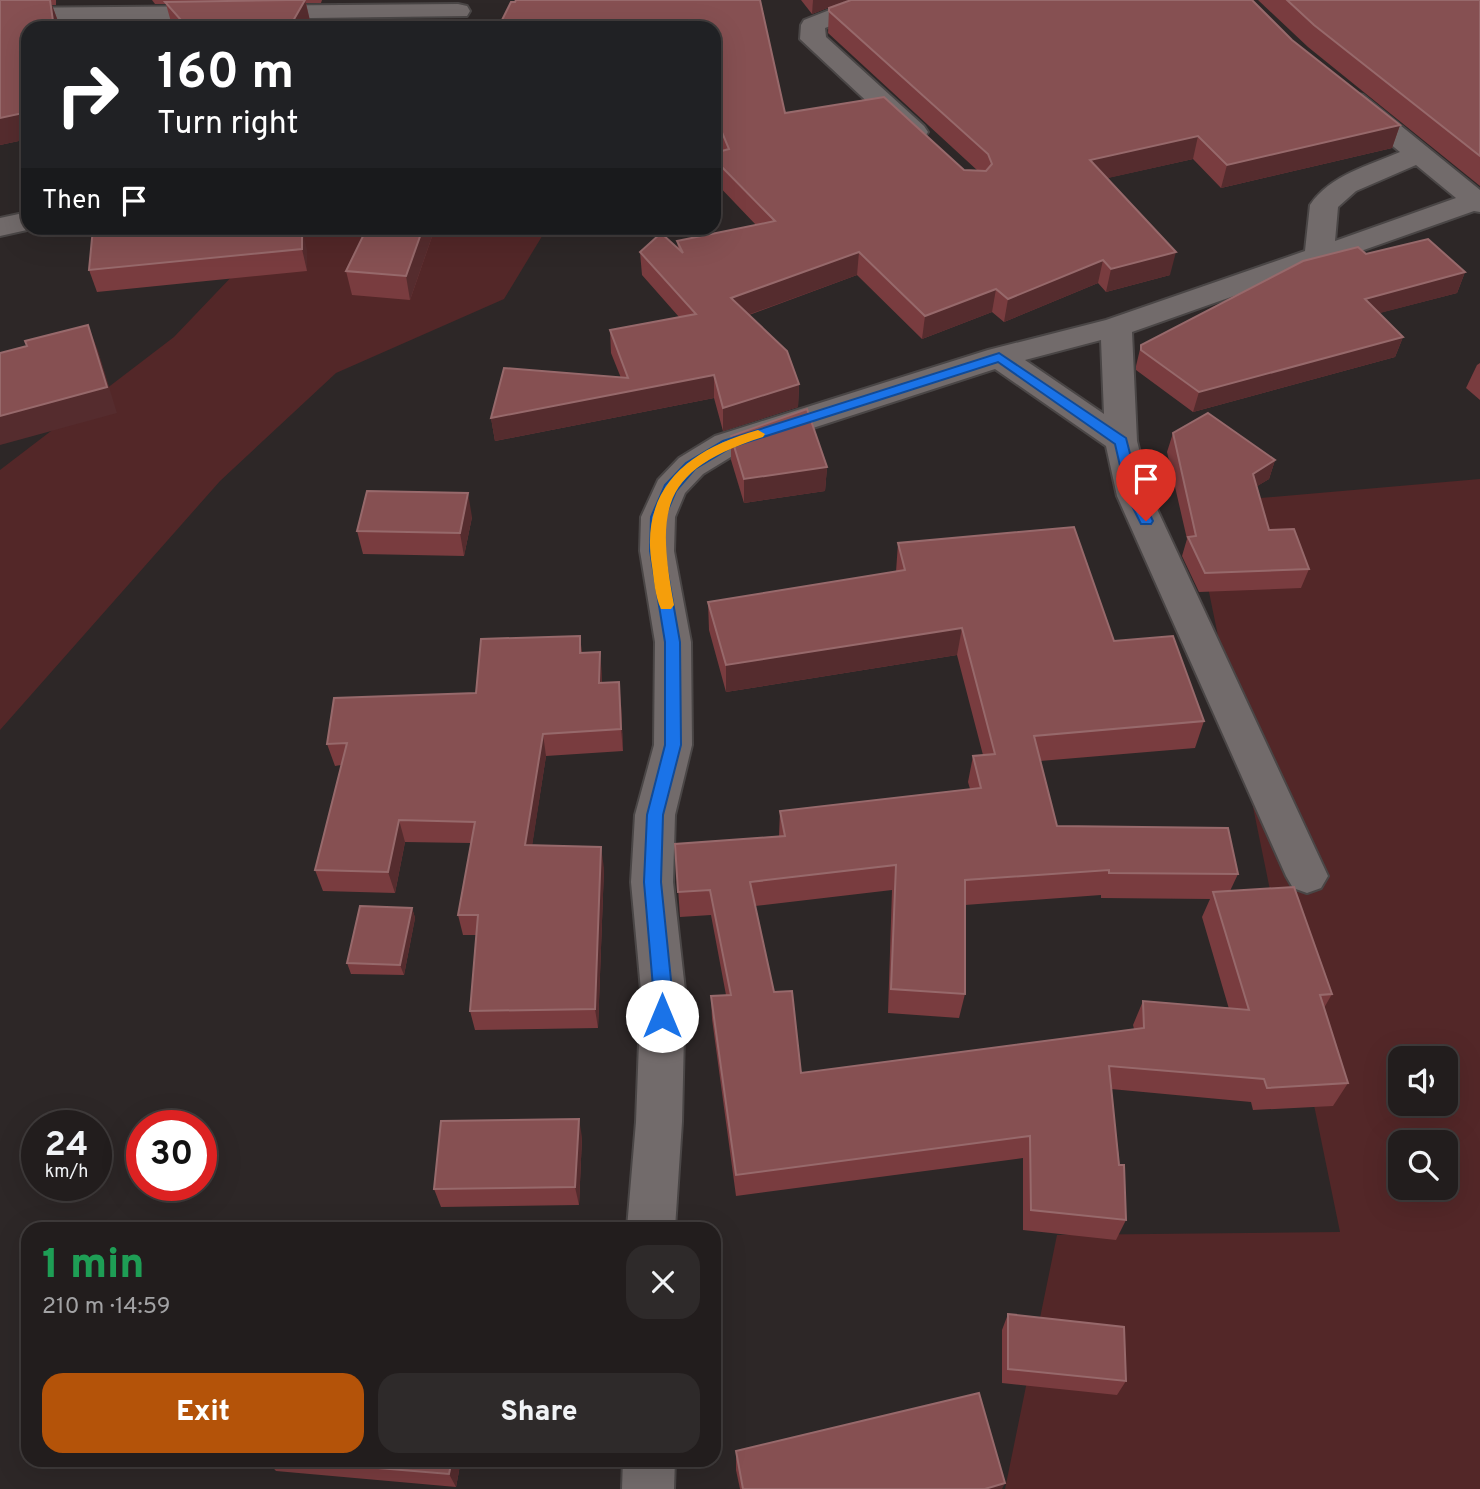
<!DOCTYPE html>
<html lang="en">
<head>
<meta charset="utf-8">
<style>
  :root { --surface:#221d1d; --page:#2e2a2a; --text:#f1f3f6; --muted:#a2a2a4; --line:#3f3b3b; --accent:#b45309 }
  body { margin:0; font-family:Overpass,sans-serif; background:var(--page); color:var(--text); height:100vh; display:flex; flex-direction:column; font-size:26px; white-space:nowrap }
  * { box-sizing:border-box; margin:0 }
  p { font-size:23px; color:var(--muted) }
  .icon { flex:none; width:38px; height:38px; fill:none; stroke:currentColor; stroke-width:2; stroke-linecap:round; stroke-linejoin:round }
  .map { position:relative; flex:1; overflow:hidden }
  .panel { position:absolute; left:21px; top:1222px; width:700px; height:245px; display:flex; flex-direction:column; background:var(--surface); border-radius:21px; box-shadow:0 7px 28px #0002,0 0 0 2px var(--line) }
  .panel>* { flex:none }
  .banner { position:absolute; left:21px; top:21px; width:700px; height:214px; border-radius:21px; box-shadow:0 7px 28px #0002,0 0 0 2px var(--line); background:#202124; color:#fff; overflow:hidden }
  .controls { position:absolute; left:1388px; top:1046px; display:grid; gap:14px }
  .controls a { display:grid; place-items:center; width:70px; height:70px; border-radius:14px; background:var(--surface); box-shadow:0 7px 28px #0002,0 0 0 2px var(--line); font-size:35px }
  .speed { position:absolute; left:21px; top:1110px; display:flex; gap:14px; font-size:35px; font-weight:700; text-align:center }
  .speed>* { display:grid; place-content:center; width:91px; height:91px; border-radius:50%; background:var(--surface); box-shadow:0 7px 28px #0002,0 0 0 2px var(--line); line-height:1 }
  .speed small { font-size:18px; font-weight:400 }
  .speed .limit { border:10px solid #d22; background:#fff; color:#111 }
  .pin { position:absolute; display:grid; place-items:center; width:60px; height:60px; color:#fff; margin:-72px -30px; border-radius:50% 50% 50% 0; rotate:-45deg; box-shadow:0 0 7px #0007 }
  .pin .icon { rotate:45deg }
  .me { position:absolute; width:77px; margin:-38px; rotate:0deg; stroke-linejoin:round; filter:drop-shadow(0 0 5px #0008) }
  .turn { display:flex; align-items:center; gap:24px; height:147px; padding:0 21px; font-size:32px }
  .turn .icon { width:91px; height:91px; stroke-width:2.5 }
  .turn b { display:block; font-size:49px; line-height:60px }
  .then { display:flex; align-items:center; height:66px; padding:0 21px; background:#0003; gap:14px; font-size:26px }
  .round { display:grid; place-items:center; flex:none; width:74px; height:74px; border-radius:21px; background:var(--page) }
  .overview { display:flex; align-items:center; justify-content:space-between; height:119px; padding:0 21px }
  h1 { font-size:42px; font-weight:800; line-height:52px; color:#1e9e55 }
  .action { display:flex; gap:14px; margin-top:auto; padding:14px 21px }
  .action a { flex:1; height:80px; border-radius:21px; background:var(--accent); color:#fff; font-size:28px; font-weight:800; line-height:80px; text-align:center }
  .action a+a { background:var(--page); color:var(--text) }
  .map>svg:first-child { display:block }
  .green { fill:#532728; fill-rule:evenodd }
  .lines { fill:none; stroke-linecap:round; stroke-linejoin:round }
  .minor-casing { stroke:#4a4646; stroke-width:4 }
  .minor { fill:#726b6b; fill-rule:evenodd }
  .wall { fill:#793c3f; fill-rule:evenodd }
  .shaded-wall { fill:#552c2e }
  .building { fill:#865052; stroke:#97696b; stroke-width:2 }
  .route { fill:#1a73e8; stroke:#114b97; stroke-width:2 }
  .slow { fill:#f59e0b }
</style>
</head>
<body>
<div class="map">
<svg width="1480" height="1489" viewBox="0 0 1480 1489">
  <rect width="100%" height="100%" fill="#2d2727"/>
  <g class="green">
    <polygon points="278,228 547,228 504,299 336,373 220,481 0,730 0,470 174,337"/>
    <path d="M1480,479V1489H1005L1057,1235L1340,1232L1191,504ZM1400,1059H1446V1104H1400ZM1400,1143H1446V1188H1400Z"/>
  </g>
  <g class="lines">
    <g class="minor-casing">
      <g id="minor">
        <polygon points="855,0 892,0 889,5 825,28 826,37 924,126 928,132 924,138 906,138 800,39 801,25 804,20"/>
        <polygon points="458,4 467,6 470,11 467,16 0,22 0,8"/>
        <path d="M1354,93L1363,95L1480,190V212L1474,211L1132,332L1137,441L1151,496L1328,876L1321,888L1307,893L1293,888L1286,876L1117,496L1106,446L995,369L739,452L703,474L685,493L675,517L674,551L691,642L692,745L675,815L673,882L685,990L682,1122L675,1228H627L636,1122L641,990L631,882L635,815L654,745L655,642L640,551L641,517L658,480L679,458L715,436L988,350L1106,320L1305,251L1310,205C1330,175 1368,166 1400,152L1345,107L1341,101L1345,95ZM1416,165L1456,198L1335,241L1338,207L1356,191ZM1101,340L1104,414L1025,360Z"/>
        <polygon points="28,212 28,228 36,228 0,236 0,218"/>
        <polygon points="623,1460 675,1460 674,1489 622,1489"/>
      </g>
    </g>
    <use href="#minor" class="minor"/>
  </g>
  <g class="wall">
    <polygon points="0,0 56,0 56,5 52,5 59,24 28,28 28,139 0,145"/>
    <polygon points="152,0 322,0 321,3 306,3 310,21 306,28 176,28 171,22 166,4 155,4"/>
    <polygon points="760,0 785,113 964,170 978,171 828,33 829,8 1292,40 1400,125 1392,148 1221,188 1193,159 1107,178 1170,275 1106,292 1098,283 1004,322 992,312 922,339 857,275 749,315 799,384 798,407 723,431 714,398 495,441 491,418 621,378 611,353 610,330 679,317 642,275 640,252 678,248 677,241 756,225 714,181 714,153 721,151 714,109 714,28"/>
    <polygon points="801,0 848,0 812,14"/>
    <polygon points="1258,0 1480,0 1480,186 1308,47"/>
    <polygon points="93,228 307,250 307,271 97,292 89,270"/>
    <polygon points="435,228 410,300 352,295 346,271"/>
    <polygon points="1366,254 1465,272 1457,293 1379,313 1403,337 1395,357 1193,412 1136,370 1136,366 1141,345"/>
    <polygon points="1480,363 1480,400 1466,388 1477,365"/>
    <polygon points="1173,433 1275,460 1269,479 1257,486 1269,530 1309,569 1301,588 1199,592 1182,556 1187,539 1167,452"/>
    <polygon points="731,436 827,467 825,491 744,503 731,460"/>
    <polygon points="472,517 464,556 363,554 357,531"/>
    <path d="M898,543L1114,641L1204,721L1195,748L1040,761L1057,826L1238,874L1230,891L1332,994L1324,1008L1348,1083L1333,1106L1253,1110L1251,1102L1111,1089L1126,1220L1116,1240L1023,1230V1158L736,1196L712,1019L711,996L726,995L711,915L680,917L675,844L779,836L780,811L970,789L968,782L973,756L983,755L957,655L726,692L709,630L708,602L896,572ZM892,890L888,1013L959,1018L965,994V905L1101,895V898L1210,899L1202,917L1229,1009L1143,1001L1133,1025L1134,1029L801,1073L774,992L755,906Z"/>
    <polygon points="580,636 582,653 602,674 602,683 621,704 623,751 546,756 532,845 604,868 598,1028 475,1030 470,1011 476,935 463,935 458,915 471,843 405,842 395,893 323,891 315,870 341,765 335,766 327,744 476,693"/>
    <polygon points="412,908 415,918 404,975 351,974 347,963"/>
    <polygon points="582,1137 579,1205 441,1207 434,1189"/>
    <polygon points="1008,1314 1126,1381 1117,1395 1002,1383 1002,1330"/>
    <polygon points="736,1451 1002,1489 740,1489 736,1470"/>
    <polygon points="266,1460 461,1460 456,1487 276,1471"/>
  </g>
  <g class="shaded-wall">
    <polygon points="50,0 59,24 59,28 54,28"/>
    <polygon points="305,0 310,21 306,28 289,28"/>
    <polygon points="813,0 848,0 812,14"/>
    <polygon points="28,112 28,139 0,145 0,118"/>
    <polygon points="1400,125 1392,148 1221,188 1227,165"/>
    <polygon points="1198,136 1193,159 1086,183 1090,160"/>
    <polygon points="302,228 307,250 307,271 302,249"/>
    <polygon points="423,228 435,228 410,300 406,276"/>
    <polygon points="859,252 857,275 731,321 731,298"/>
    <polygon points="1176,252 1170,275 1106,292 1111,269"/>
    <polygon points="1103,260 1098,283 1004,322 1008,299"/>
    <polygon points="1465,272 1457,293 1357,319 1365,299"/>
    <polygon points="996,289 992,312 922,339 925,316"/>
    <polygon points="88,325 98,351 117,413 0,445 0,416"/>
    <polygon points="1403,337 1395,357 1193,412 1199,392"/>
    <polygon points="714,375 714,398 495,441 491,418"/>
    <polygon points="799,384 798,407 723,431 723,408"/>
    <polygon points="1275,460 1269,479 1246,493 1253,474"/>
    <polygon points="827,467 825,491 744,503 744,479"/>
    <polygon points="468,493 472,517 464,556 460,533"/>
    <polygon points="962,628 957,655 726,692 726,665"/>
    <polygon points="600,652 602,674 601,705 599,683"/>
    <polygon points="619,682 621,704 623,751 621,729"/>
    <polygon points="543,734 546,756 529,866 525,845"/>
    <polygon points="399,820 405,842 395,893 388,872"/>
    <polygon points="601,847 604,868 598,1028 595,1009"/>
    <polygon points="412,908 415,918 404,975 400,965"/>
    <polygon points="579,1119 582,1137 579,1205 575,1187"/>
    <polygon points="452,1460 461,1460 456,1487 449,1474"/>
    <polygon points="1005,1483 1002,1489 985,1489 985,1488"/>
  </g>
  <g class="building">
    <polygon points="0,0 50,0 54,28 28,28 28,112 0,118"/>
    <polygon points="289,0 305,0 289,28 188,28 165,2"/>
    <polygon points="516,0 760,0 785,113 884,97 964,170 986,171 992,164 988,154 829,11 829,8 851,0 1252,0 1292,40 1400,125 1227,165 1198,136 1090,160 1176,252 1111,269 1103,260 1008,299 996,289 925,316 859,252 731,298 787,351 799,384 723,408 714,375 491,418 504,368 628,378 610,330 696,314 640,252 661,233 683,253 677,241 775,221 714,159 714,153 729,149 721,130 714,88 714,28 498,28 511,2 515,2"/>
    <polygon points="1287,0 1480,0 1480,156 1314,25"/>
    <polygon points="93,228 302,228 302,249 89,270"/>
    <polygon points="367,228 423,228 406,276 346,271"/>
    <polygon points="1428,239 1465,272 1365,299 1403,337 1199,392 1141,350 1141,345 1303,261 1358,247 1366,254"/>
    <polygon points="88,325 107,387 0,416 0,353 27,346 25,341"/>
    <polygon points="807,409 827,467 744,479 731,436"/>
    <polygon points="1208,413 1275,460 1253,474 1269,530 1294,529 1309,569 1205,573 1188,537 1196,536 1173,433"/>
    <polygon points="367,491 468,493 460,533 357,531"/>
    <polygon points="1074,527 1114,641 1173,636 1204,721 1034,736 1057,826 1228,828 1238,874 1109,873 1109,870 965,880 965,994 891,989 896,865 750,882 774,992 792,991 801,1073 1144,1028 1143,1001 1249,1010 1213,892 1294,887 1332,994 1320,995 1348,1083 1267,1088 1264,1079 1109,1066 1119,1165 1124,1165 1126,1220 1031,1210 1030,1136 736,1175 711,996 731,995 710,890 678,892 675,844 785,836 780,811 981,788 973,756 995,754 962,628 726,665 708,602 905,570 898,543"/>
    <polygon points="580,636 580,653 600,652 599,683 619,682 621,729 543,734 525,845 601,847 595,1009 470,1011 478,915 458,915 475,822 399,820 388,872 315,870 347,743 327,744 334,698 476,693 481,639"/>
    <polygon points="360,906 412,908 400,965 347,963"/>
    <polygon points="579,1119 575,1187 434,1189 441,1121"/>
    <polygon points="1008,1314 1124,1327 1126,1381 1008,1369"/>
    <polygon points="979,1393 1005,1483 985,1489 743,1489 736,1451"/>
    <polygon points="282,1460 452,1460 449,1474"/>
  </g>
  <polygon class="route" points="999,353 1126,438 1141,496 1153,521 1151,524 1141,524 1127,496 1115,444 998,362 732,447 695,469 676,491 665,517 664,551 680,642 681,745 663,815 661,882 672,990 668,1022 662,1024 656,1022 644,882 647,815 665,745 665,642 650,551 651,517 665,485 686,463 723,441"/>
  <path class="slow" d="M758,430L765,434L763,437C661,470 656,507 674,605L671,609H661C655,596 654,580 652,566C639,488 689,449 758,430Z"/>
</svg>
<div class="controls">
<a><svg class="icon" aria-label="sound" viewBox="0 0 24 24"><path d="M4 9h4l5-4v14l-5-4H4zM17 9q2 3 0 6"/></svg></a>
<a><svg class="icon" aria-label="search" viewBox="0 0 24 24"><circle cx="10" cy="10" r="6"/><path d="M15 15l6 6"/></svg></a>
</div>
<div class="speed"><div>24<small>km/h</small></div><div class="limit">30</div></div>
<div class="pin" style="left:1146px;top:521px;background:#d93025"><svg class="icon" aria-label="arrive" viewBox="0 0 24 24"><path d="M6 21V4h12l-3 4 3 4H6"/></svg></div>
<svg class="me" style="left:662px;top:1016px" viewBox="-20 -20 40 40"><circle r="19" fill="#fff"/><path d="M0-13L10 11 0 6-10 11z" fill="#1a73e8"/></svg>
<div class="banner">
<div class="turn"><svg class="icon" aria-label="right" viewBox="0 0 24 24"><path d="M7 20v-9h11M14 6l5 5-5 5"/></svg><div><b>160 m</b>Turn right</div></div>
<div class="then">Then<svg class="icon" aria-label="arrive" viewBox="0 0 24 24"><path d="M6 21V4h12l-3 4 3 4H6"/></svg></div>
</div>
<section class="panel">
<div class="overview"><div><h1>1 min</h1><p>210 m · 14:59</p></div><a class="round"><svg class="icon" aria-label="close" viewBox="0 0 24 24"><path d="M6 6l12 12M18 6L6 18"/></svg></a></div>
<div class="action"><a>Exit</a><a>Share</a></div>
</section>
</div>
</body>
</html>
